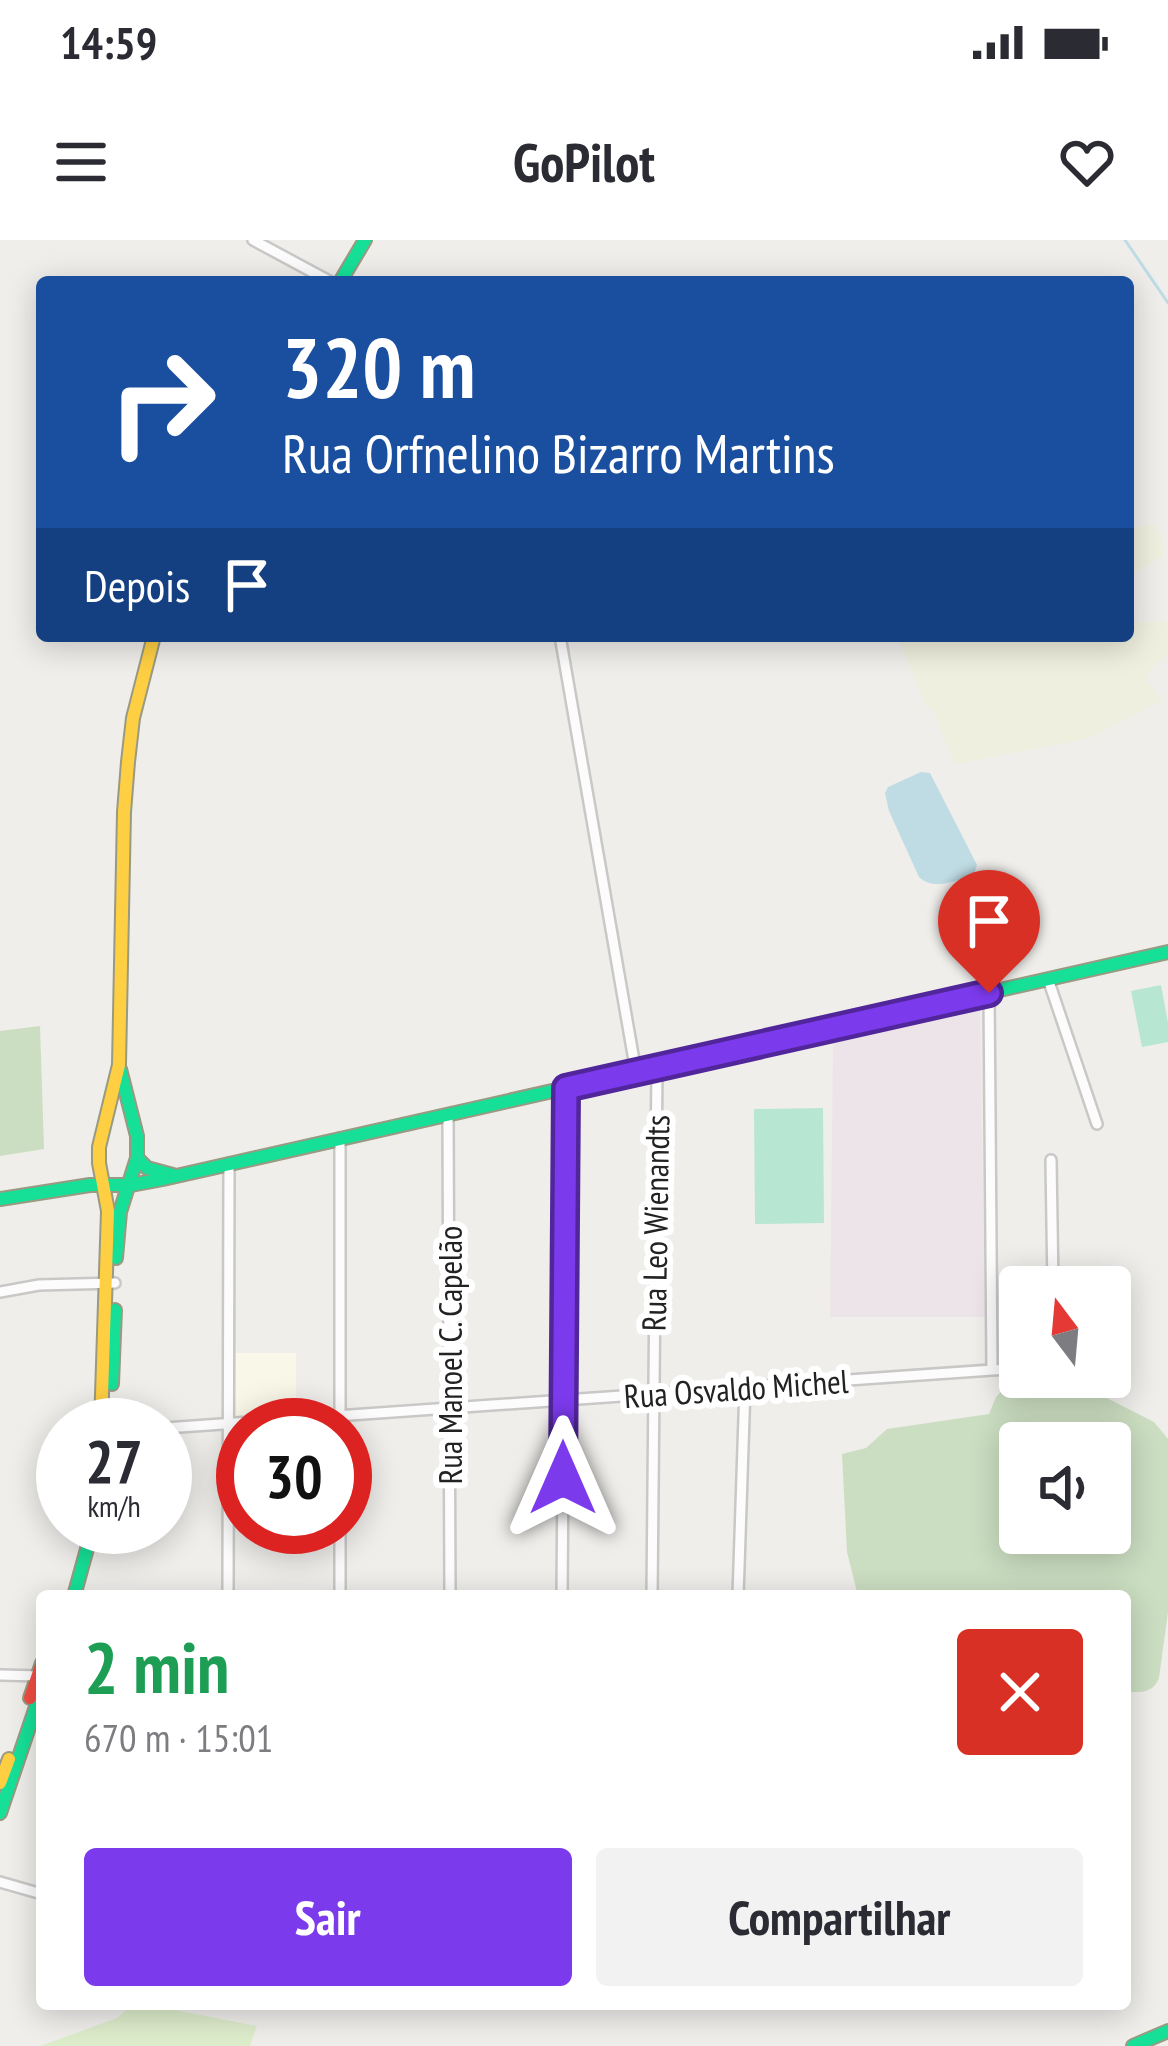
<!DOCTYPE html>
<html lang="pt">
<head>
<meta charset="utf-8">
<style>
  :root { --surface:#fff; --page:#f2f2f3; --text:#2b2b33; --muted:#7c7c81; --accent:#7c3aed }
  body { margin:0; font-family:"PT Sans Narrow",sans-serif; background:var(--page); color:var(--text); height:100vh; display:flex; flex-direction:column; font-size:45px; white-space:nowrap }
  * { box-sizing:border-box; margin:0 }
  p { font-size:39px; color:var(--muted) }
  .icon { flex:none; width:66px; height:66px; fill:none; stroke:currentColor; stroke-width:2; stroke-linecap:round; stroke-linejoin:round }
  .map { position:relative; flex:1; overflow:hidden }
  .drawer { position:absolute; left:36px; top:1350px; width:1095px; height:420px; display:flex; flex-direction:column; background:var(--surface); border-radius:12px; box-shadow:0 6px 30px #0003 }
  .drawer>* { flex:none }
  .hud { position:absolute; left:36px; top:36px; width:1098px; height:366px; border-radius:12px; box-shadow:0 6px 30px #0003; background:#1a4fa0; color:#fff; overflow:hidden }
  .needle { width:78px; rotate:344deg }
  .tools { position:absolute; left:999px; top:1026px; display:grid; gap:24px }
  .tools a { display:grid; place-items:center; width:132px; height:132px; border-radius:12px; background:var(--surface); box-shadow:0 6px 30px #0003; font-size:60px }
  .speed { position:absolute; left:36px; top:1158px; display:flex; gap:24px; font-size:60px; font-weight:700; text-align:center }
  .speed>* { display:grid; place-content:center; width:156px; height:156px; border-radius:50%; background:var(--surface); box-shadow:0 6px 30px #0003; line-height:1 }
  .speed small { font-size:30px; font-weight:400 }
  .speed .limit { border:18px solid #d22; background:#fff; color:#111 }
  .pin { position:absolute; display:grid; place-items:center; width:102px; height:102px; color:#fff; margin:-123px -51px; border-radius:50% 50% 50% 0; rotate:-45deg; box-shadow:0 0 12px #0007 }
  .pin .icon { rotate:45deg }
  .me { position:absolute; width:132px; margin:-66px; rotate:0deg; stroke-linejoin:round; filter:drop-shadow(0 0 9px #0008) }
  .turn { display:flex; align-items:center; gap:42px; height:252px; padding:0 48px; font-size:54px }
  .turn .icon { width:156px; height:156px; stroke-width:2.5 }
  .turn b { display:block; font-size:84px; line-height:102px }
  .then { display:flex; align-items:center; height:114px; padding:0 48px; background:#0003; gap:24px; font-size:45px }
  .round { display:grid; place-items:center; flex:none; width:126px; height:126px; border-radius:12px; background:var(--page) }
  .summary { display:flex; align-items:center; justify-content:space-between; height:204px; padding:0 48px }
  h1 { font-size:72px; font-weight:800; line-height:90px; color:#1e9e55 }
  .button { display:flex; gap:24px; margin-top:auto; padding:24px 48px }
  .button a { flex:1; height:138px; border-radius:12px; background:var(--accent); color:#fff; font-size:48px; font-weight:800; line-height:138px; text-align:center }
  .button a+a { background:var(--page); color:var(--text) }
  .status { display:flex; justify-content:space-between; align-items:center; height:84px; padding:0 60px; background:var(--surface); direction:ltr }
  .status svg { height:33px; fill:currentColor }
  header { display:flex; justify-content:space-between; align-items:center; height:156px; padding:0 48px; background:var(--surface); font-size:54px; font-weight:800 }
  .map>svg:first-child { display:block }
  .industrial { fill:#ede4e9 }
  .education { fill:#f8f7e8 }
  .farmland { fill:#efefdf }
  .grass { fill:#ddeccb }
  .forest { fill:#cbdec1; fill-rule:evenodd }
  .pitch { fill:#b7e6d2 }
  .water { fill:#bfdbe3 }
  .lines { fill:none; stroke-linecap:round; stroke-linejoin:round }
  .stream { stroke:#bfdbe3; stroke-width:3 }
  .street-casing { stroke:#c9c8c7; stroke-width:14 }
  .fast-casing { stroke:#999a82; stroke-width:16 }
  .slow-casing { stroke:#999a82; stroke-width:16 }
  .jam-casing { stroke:#999a82; stroke-width:16 }
  .street { stroke:#fdfcfc; stroke-width:9 }
  .fast { stroke:#16e098; stroke-width:12 }
  .slow { stroke:#ffcf43; stroke-width:12 }
  .jam { stroke:#f24e42; stroke-width:12 }
  .route-casing { stroke:#51269a; stroke-width:30 }
  .route { stroke:#7c3aed; stroke-width:21 }
  .labels { text-anchor:middle; dominant-baseline:central; stroke-width:12; stroke-linejoin:round; paint-order:stroke }
  .street-label { font-size:33px; fill:#222; stroke:#fff }
</style>
</head>
<body>
<div class="status"><b>14:59</b><svg viewBox="0 0 49 12"><path d="M0 12V9h3v3zM5 12V6h3v6zM10 12V3h3v9zM15 12V0h3v12zM26 1h20v11H26zM47 4h2v5h-2z"/></svg></div>
<header><svg class="icon" aria-label="menu" viewBox="0 0 24 24"><path d="M4 6h16M4 12h16M4 18h16"/></svg>GoPilot<svg class="icon" aria-label="heart" viewBox="0 0 24 24"><path d="M12 20l-8-8c-3-5 5-10 8-4 3-6 11-1 8 4z"/></svg></header>
<div class="map">
<svg width="1168" height="1806" viewBox="0 0 1168 1806">
  <rect width="100%" height="100%" fill="#f0eeeb"/>
  <polygon class="industrial" points="980,770 985,1077 830,1077 833,803"/>
  <polygon class="education" points="234,1113 296,1113 296,1173 234,1178"/>
  <g class="farmland">
    <polygon points="1153,284 1163,299 1165,310 1162,317 1129,335 1128,288"/>
    <polygon points="1168,381 1168,415 1151,428 1147,440 1163,460 1087,499 955,524 931,467 926,466 897,396 1128,396 1128,383"/>
  </g>
  <polygon class="grass" points="132,1764 144,1764 257,1786 250,1806 40,1806 117,1778"/>
  <g class="forest">
    <polygon points="40,786 44,909 0,916 0,791"/>
    <path d="M1061,1137L1090,1145L1091,1150L1154,1182L1168,1199V1372L1159,1438C1153,1454 1140,1452 1125,1452V1356H858L847,1312L842,1214L866,1208L887,1189L989,1174L996,1157L1006,1146L1014,1151L1032,1147L1035,1141ZM1020,1203H1110V1293H1020Z"/>
  </g>
  <g class="pitch">
    <polygon points="1161,745 1168,783 1168,802 1142,807 1131,751"/>
    <polygon points="823,868 824,983 755,984 754,869"/>
  </g>
  <path class="water" d="M921,532L930,533L977,625L974,634C957,641 934,651 919,637L889,571L885,553L888,547Z"/>
  <g class="lines">
    <polyline class="stream" points="1125,0 1168,63"/>
    <g class="street-casing">
      <g id="street">
        <polyline points="253,0 331,42"/>
        <polyline points="560,396 636,832"/>
        <polyline points="1048,739 1097,884"/>
        <polyline points="989,753 992,1129"/>
        <polyline points="448,874 450,1356"/>
        <polyline points="340,898 340,1185"/>
        <polyline points="1051,920 1053,1047"/>
        <polyline points="0,1052 39,1045 115,1043"/>
        <polyline points="165,1188 1020,1128"/>
        <polyline points="340,1287 340,1356"/>
        <polyline points="228,1356 229,923"/>
        <polyline points="562,1356 566,847"/>
        <polyline points="652,1356 657,827"/>
        <polyline points="738,1356 745,1147"/>
        <polyline points="0,1435 42,1436"/>
        <polyline points="0,1642 42,1654"/>
      </g>
    </g>
    <g class="fast-casing">
      <g id="fast">
        <polyline points="340,42 365,0"/>
        <polyline points="137,918 147,928 173,935"/>
        <polyline points="0,959 90,945 131,945 163,939 1168,712"/>
        <polyline points="116,1018 120,972 137,918 137,896 120,829"/>
        <polyline points="112,1144 115,1070"/>
        <polyline points="74,1356 93,1287"/>
        <polyline points="0,1573 42,1449"/>
        <polyline points="1133,1806 1168,1791"/>
      </g>
    </g>
    <g class="slow-casing">
      <g id="slow">
        <polyline points="101,1185 108,971 99,923 99,907 119,825 124,572 128,522 133,478 154,396"/>
        <polyline points="0,1543 9,1519"/>
      </g>
    </g>
    <g class="jam-casing">
      <polyline id="jam" points="30,1458 42,1423"/>
    </g>
    <use href="#street" class="street"/>
    <use href="#fast" class="fast"/>
    <use href="#slow" class="slow"/>
    <use href="#jam" class="jam"/>
  </g>
  <g class="lines">
    <g class="route-casing">
      <polyline id="route" points="563,1238 566,848 989,753"/>
    </g>
    <use href="#route" class="route"/>
  </g>
  <g class="labels">
    <g class="street-label">
      <text transform="translate(655 983) rotate(-89)">Rua Leo Wienandts</text>
      <text transform="translate(449 1115) rotate(-90)">Rua Manoel C. Capelão</text>
      <text transform="translate(736 1148) rotate(-4)">Rua Osvaldo Michel</text>
    </g>
  </g>
</svg>
<div class="tools">
<a><svg class="needle" viewBox="-14 -14 28 28"><path d="M0-13l5 13h-10z" fill="#e53935"/><path d="M0 13l5-13h-10z" fill="#7c7c81"/></svg></a>
<a><svg class="icon" aria-label="sound" viewBox="0 0 24 24"><path d="M4 9h4l5-4v14l-5-4H4zM17 9q2 3 0 6"/></svg></a>
</div>
<div class="speed"><div>27<small>km/h</small></div><div class="limit">30</div></div>
<div class="pin" style="left:989px;top:753px;background:#d93025"><svg class="icon" aria-label="arrive" viewBox="0 0 24 24"><path d="M6 21V4h12l-3 4 3 4H6"/></svg></div>
<svg class="me" style="left:563px;top:1238px" viewBox="-20 -20 40 40"><path d="M0-17L14 15 0 8-14 15z" fill="#7c3aed" stroke="#fff" stroke-width="4"/></svg>
<div class="hud">
<div class="turn"><svg class="icon" aria-label="right" viewBox="0 0 24 24"><path d="M7 20v-9h11M14 6l5 5-5 5"/></svg><div><b>320 m</b>Rua Orfnelino Bizarro Martins</div></div>
<div class="then">Depois<svg class="icon" aria-label="arrive" viewBox="0 0 24 24"><path d="M6 21V4h12l-3 4 3 4H6"/></svg></div>
</div>
<section class="drawer">
<div class="summary"><div><h1>2 min</h1><p>670 m · 15:01</p></div><a class="round" style="background:#d93025;color:#fff"><svg class="icon" aria-label="close" viewBox="0 0 24 24"><path d="M6 6l12 12M18 6L6 18"/></svg></a></div>
<div class="button"><a>Sair</a><a>Compartilhar</a></div>
</section>
</div>
</body>
</html>
